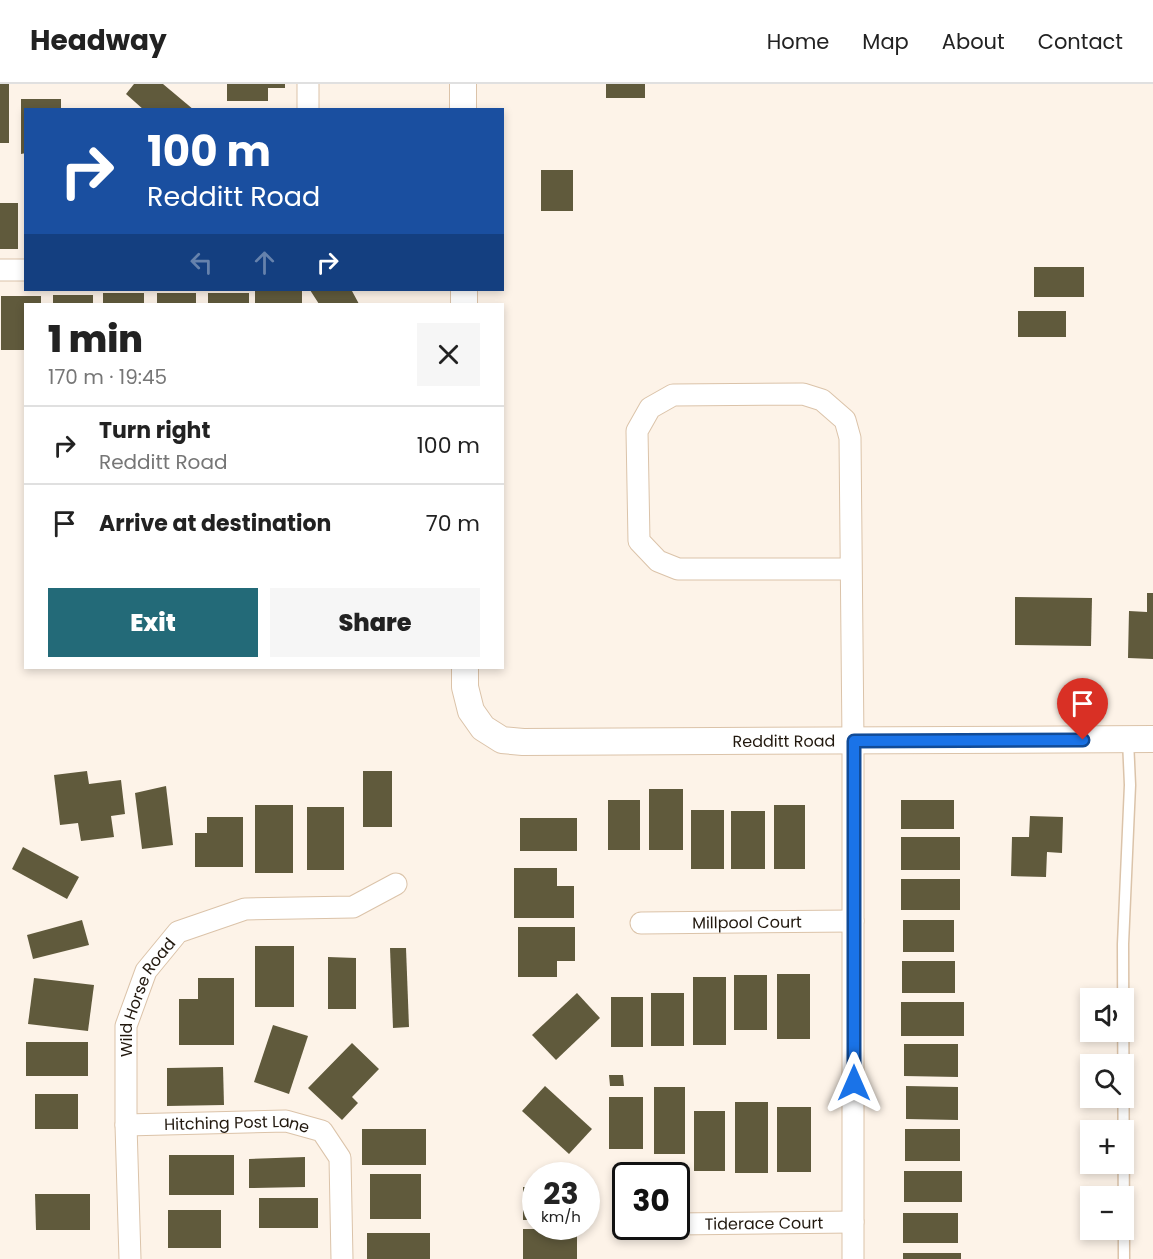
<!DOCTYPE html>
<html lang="en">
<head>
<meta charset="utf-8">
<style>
  :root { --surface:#fff; --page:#f6f6f6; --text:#222; --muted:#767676; --line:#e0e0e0; --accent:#236a78 }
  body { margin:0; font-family:Poppins,sans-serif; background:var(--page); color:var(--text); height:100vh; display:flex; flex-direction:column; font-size:22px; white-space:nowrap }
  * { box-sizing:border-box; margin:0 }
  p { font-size:20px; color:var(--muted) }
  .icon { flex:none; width:33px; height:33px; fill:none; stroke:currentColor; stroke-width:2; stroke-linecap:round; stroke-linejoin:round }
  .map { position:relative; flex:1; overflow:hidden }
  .side { position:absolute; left:24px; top:219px; width:480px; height:366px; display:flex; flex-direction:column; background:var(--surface); border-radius:0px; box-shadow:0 3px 9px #0003 }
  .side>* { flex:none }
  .top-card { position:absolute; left:24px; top:24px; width:480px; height:183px; border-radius:0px; box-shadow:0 3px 9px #0003; background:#1a4fa0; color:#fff; overflow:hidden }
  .fabs { position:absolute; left:1080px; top:904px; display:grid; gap:12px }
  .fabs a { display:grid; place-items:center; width:54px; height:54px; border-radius:0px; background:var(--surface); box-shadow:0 3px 9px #0003; font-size:30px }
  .speed { position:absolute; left:522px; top:1078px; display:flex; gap:12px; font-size:30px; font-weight:700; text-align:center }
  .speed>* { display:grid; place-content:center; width:78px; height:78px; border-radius:50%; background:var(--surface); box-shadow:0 3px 9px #0003; line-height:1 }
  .speed small { font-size:15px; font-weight:400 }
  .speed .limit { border:3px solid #111; border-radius:9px; background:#fff; color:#111 }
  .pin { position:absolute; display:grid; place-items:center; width:51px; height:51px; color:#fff; margin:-62px -26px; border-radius:50% 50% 50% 0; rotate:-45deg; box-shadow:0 0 6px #0007 }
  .pin .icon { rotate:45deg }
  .me { position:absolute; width:66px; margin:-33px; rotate:0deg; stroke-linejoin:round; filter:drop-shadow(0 0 4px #0008) }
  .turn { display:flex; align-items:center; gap:21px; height:126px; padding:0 24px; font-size:27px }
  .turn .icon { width:78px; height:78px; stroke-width:2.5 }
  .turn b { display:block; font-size:42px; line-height:51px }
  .lanes { display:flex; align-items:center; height:57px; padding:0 24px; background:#0003; justify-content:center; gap:30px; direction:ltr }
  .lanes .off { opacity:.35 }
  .round { display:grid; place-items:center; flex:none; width:63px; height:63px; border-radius:0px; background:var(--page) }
  .summary { display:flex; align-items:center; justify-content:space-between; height:102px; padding:0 24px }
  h1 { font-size:36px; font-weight:800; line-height:45px }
  .primary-button { display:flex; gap:12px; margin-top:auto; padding:12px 24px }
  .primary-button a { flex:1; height:69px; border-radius:0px; background:var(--accent); color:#fff; font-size:24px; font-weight:800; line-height:69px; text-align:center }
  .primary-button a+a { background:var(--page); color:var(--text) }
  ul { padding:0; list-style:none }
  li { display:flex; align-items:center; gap:18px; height:78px; padding:0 24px; border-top:2px solid var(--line) }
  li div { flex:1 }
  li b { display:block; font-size:22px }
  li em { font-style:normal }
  header { display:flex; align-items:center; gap:36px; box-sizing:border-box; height:84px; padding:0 30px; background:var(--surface); border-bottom:2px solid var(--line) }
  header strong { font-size:28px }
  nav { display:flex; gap:33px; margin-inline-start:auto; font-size:21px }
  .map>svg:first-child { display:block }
  .building { fill:#605a3c }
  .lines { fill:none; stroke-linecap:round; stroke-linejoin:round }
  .service-casing { stroke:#dbc3a9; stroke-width:13 }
  .minor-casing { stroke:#dbc3a9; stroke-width:23 }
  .tertiary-casing { stroke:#dbc3a9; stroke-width:28 }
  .service { stroke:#fff; stroke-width:10 }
  .minor { stroke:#fff; stroke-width:21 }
  .tertiary { stroke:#fff; stroke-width:26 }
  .route-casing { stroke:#114b97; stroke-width:15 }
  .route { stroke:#1a73e8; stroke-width:10 }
  .labels { text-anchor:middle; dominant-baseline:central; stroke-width:6; stroke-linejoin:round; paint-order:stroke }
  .street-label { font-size:16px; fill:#21180e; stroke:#fdf3e8 }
</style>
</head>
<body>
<header>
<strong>Headway</strong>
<nav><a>Home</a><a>Map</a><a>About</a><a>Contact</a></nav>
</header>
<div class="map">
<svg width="1153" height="1175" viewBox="0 0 1153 1175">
  <rect width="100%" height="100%" fill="#fdf3e8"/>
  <g class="building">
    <rect x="0" y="0" width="9" height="59"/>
    <polygon points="134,0 163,0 194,26 144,26 126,10"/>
    <polygon points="227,0 285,0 285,4 268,4 268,17 227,17"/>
    <rect x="606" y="0" width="39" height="14"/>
    <polygon points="21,15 61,15 61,26 26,26 26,69 21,70"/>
    <rect x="541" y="86" width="32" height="41"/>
    <rect x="0" y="119" width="18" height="46"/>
    <rect x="1034" y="183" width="50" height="30"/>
    <rect x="255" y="206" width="47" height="14"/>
    <polygon points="310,206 354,206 352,207 359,220 319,220"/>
    <rect x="103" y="209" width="41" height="11"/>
    <rect x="157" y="209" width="39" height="11"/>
    <rect x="208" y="209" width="41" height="11"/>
    <rect x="53" y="211" width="40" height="9"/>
    <polygon points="1,212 41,212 41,220 26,220 26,266 1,266"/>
    <rect x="1018" y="227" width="48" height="26"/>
    <polygon points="1147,509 1153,509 1153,575 1128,574 1129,527 1147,528"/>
    <polygon points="1015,513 1092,514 1091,562 1015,561"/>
    <polygon points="87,687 89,700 121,696 125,730 111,732 114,753 81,757 78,739 60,741 54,691"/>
    <rect x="363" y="687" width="29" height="56"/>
    <polygon points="166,702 173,761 142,765 135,709"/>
    <rect x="649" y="705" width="34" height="61"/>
    <rect x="608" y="716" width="32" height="50"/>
    <rect x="901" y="716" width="53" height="29"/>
    <rect x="255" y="721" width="38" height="68"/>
    <rect x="774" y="721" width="31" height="64"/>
    <rect x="307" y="723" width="37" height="63"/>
    <rect x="691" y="726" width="33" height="59"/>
    <rect x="731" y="727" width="34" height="58"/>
    <polygon points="1030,732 1063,733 1062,769 1047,768 1046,793 1011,792 1012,753 1029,753"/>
    <polygon points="207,733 243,733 243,783 195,783 195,749 207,749"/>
    <rect x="520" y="734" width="57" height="33"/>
    <rect x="901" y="753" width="59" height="33"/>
    <polygon points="23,763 79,793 67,815 12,785"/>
    <polygon points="514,784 557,784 557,802 574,802 574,834 514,834"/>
    <rect x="901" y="795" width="59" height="31"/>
    <polygon points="82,836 89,861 33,875 27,851"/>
    <rect x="903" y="836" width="51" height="32"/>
    <polygon points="518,843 575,843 575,877 557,877 557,893 518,893"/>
    <rect x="255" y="862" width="39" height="61"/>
    <polygon points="390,864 406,864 409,943 393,944"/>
    <polygon points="328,873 356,874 356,925 328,925"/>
    <rect x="902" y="877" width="53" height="32"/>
    <rect x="777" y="890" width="33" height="65"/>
    <rect x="734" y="891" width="33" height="55"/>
    <rect x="693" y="893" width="33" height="68"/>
    <polygon points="34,894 94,901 88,947 28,940"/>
    <polygon points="198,894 234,894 234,961 179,961 179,915 198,915"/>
    <polygon points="577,909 600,934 556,976 532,951"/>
    <rect x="651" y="909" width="33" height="53"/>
    <rect x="611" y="913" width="32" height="50"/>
    <rect x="901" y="918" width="63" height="34"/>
    <polygon points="273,941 308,952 289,1010 254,998"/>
    <rect x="26" y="958" width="62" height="34"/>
    <polygon points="352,959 379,985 352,1013 358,1019 342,1036 308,1004"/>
    <polygon points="904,960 958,960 958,993 904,992"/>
    <polygon points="223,983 224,1021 167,1022 167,984"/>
    <polygon points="609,991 623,991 624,1002 610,1002"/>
    <polygon points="545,1002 592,1045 569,1070 522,1027"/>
    <polygon points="906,1002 958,1003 958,1036 906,1035"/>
    <rect x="654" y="1003" width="31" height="67"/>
    <rect x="35" y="1010" width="43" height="35"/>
    <rect x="609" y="1013" width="34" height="52"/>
    <rect x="735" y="1018" width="33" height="71"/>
    <rect x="777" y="1023" width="34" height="65"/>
    <rect x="694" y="1027" width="31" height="60"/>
    <rect x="362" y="1045" width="64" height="36"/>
    <rect x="905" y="1045" width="55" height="32"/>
    <rect x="169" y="1071" width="65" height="40"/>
    <polygon points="305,1073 305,1103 249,1104 249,1075"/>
    <rect x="904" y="1087" width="58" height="31"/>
    <rect x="370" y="1090" width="51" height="45"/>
    <rect x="523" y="1103" width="13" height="33"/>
    <polygon points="35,1110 90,1110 90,1146 36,1146"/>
    <rect x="259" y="1114" width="59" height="30"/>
    <rect x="168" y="1126" width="53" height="38"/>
    <rect x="903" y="1129" width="55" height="30"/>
    <rect x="523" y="1145" width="54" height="30"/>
    <rect x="367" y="1149" width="63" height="26"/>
    <rect x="903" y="1169" width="58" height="6"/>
  </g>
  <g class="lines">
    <g class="service-casing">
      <polyline id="service" points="1124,1175 1123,860 1130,701 1128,656"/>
    </g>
    <g class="minor-casing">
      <g id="minor">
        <polyline points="308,0 308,26"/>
        <polyline points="0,186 26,186"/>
        <polyline points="851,485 678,485 658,477 639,457 637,347 650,324 673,311 803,310 822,316 845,336 850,354 853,657 853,1175"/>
        <path id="s1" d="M641,839L853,837"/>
        <path id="s2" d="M126,1041L286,1037L322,1047L340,1074L342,1175"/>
        <path id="s3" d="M676,1140L853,1138"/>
        <path id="s4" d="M130,1175L126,1041V942L146,887L178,848L245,825L353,823L396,800"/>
      </g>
    </g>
    <g class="tertiary-casing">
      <g id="tertiary">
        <polyline points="463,0 463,26"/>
        <polyline points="464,206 464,220"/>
        <path id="s5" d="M465,584V603L471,627L483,644L502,656L523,658L1153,655"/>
      </g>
    </g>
    <use href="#service" class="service"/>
    <use href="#minor" class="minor"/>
    <use href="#tertiary" class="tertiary"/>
  </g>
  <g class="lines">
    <g class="route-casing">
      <polyline id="route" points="854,999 854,657 1083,656"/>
    </g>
    <use href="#route" class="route"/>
  </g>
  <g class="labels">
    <g class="street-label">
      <text stroke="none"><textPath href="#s5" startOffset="369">Redditt Road</textPath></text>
      <text stroke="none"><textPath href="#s1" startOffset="106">Millpool Court</textPath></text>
      <text stroke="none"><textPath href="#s4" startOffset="267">Wild Horse Road</textPath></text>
      <text stroke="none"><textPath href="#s2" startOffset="111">Hitching Post Lane</textPath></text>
      <text stroke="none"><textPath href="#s3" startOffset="88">Tiderace Court</textPath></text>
    </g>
  </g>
</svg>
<div class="fabs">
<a><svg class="icon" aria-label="sound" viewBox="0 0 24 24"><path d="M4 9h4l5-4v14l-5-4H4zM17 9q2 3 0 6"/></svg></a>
<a><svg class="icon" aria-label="search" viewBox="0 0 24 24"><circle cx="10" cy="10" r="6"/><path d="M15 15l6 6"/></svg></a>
<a>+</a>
<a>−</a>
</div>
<div class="speed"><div>23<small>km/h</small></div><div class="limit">30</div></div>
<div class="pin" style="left:1083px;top:656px;background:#d93025"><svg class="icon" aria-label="arrive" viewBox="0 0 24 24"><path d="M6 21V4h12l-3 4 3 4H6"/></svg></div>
<svg class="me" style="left:854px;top:999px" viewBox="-20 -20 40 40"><path d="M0-17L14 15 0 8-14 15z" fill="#1a73e8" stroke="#fff" stroke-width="4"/></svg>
<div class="top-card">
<div class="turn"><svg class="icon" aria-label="right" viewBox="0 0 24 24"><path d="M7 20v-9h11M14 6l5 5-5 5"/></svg><div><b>100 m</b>Redditt Road</div></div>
<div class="lanes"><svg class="icon off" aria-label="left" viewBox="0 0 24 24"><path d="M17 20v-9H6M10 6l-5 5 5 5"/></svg><svg class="icon off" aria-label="ahead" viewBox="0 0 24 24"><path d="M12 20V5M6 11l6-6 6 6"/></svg><svg class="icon" aria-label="right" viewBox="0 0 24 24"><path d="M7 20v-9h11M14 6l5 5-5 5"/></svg></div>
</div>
<section class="side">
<div class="summary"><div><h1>1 min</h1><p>170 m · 19:45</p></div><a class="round"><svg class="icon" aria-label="close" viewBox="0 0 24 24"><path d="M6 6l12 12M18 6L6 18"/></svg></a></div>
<ul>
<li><svg class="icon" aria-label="right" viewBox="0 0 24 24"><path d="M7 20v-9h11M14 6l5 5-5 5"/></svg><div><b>Turn right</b><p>Redditt Road</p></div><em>100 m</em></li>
<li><svg class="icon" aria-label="arrive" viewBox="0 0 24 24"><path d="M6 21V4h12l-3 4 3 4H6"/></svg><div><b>Arrive at destination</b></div><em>70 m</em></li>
</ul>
<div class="primary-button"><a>Exit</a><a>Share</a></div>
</section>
</div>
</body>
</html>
